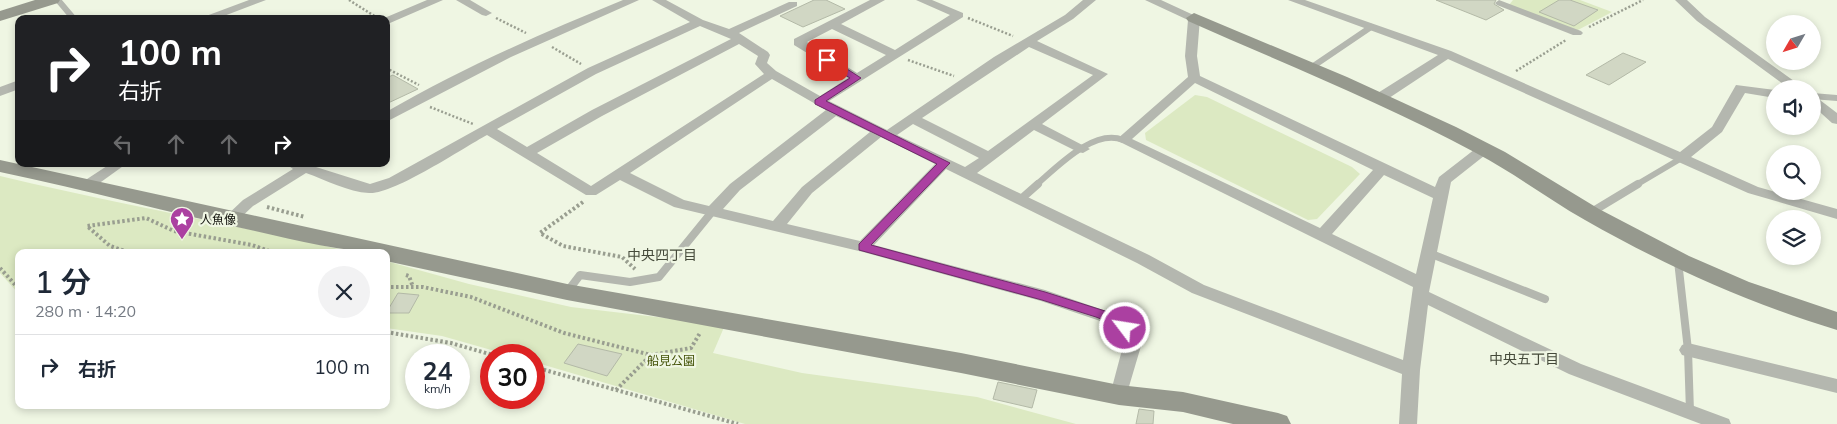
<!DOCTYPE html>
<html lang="ja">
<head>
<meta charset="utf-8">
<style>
  :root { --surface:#fff; --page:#f2f2f3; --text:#1f2937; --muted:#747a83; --line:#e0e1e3 }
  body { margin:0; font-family:Mulish,"Noto Sans JP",sans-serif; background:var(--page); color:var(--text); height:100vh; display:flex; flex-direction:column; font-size:19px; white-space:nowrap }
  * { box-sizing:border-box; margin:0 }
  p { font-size:16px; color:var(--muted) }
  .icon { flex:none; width:28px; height:28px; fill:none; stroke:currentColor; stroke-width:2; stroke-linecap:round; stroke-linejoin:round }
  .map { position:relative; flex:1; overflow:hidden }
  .sheet { position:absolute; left:15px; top:249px; width:375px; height:160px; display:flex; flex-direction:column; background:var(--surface); border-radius:10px; box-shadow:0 2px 8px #0003 }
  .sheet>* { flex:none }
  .top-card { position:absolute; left:15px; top:15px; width:375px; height:152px; border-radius:10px; box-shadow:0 2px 8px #0003; background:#202124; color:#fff; overflow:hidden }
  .needle { width:32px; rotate:231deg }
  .tools { position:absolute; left:1766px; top:15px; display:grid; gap:10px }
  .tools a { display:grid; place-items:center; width:55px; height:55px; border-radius:50%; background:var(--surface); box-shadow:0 2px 8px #0003; font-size:25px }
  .speed { position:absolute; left:405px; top:344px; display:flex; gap:10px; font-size:25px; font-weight:700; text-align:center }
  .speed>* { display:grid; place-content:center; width:65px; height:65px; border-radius:50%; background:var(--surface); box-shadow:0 2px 8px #0003; line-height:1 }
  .speed small { font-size:12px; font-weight:400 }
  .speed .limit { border:8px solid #d22; background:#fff; color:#111 }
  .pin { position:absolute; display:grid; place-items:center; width:42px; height:42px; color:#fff; margin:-21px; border-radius:10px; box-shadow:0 2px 8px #0006 }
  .me { position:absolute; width:55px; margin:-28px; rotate:301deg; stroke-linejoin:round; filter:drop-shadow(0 0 4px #0008) }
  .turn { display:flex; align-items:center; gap:18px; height:105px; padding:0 20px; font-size:22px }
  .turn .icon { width:65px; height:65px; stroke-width:2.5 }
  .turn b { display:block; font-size:35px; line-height:42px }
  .lanes { display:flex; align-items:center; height:48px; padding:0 20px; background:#0003; justify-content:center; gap:25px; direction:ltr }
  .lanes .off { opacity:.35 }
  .round { display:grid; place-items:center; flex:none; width:52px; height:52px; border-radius:26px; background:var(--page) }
  .headline { display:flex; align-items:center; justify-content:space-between; height:85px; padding:0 20px }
  h1 { font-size:30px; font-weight:600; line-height:38px }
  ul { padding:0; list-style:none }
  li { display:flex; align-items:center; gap:15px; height:65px; padding:0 20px; border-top:1px solid var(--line) }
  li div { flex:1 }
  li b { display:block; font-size:19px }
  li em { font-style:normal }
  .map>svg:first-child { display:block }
  .green { fill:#dce9c2 }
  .building { fill:#d1d7c4; stroke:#b3b9a7 }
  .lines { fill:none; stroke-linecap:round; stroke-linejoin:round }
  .path-far1 { stroke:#999e90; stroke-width:2.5; stroke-dasharray:2 2; stroke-linecap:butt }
  .path { stroke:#999e90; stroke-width:4; stroke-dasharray:2.5 2.5; stroke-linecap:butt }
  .lane-far1 { stroke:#b4b7af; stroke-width:6 }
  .lane { stroke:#b4b7af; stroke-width:8 }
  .street { fill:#b4b7af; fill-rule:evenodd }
  .secondary { fill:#96998e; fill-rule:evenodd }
  .route { fill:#ab40a1; stroke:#6f2a69 }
  .labels { text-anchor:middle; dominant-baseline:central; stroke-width:4.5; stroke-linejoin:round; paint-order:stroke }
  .poi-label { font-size:12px; fill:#0f100a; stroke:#eff6e3; text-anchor:start }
  .park-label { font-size:12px; fill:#425106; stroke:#eff6e3 }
  .neighbourhood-label { font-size:14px; fill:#454a3a; stroke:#eff6e3 }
</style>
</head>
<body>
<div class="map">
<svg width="1837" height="424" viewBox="0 0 1837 424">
  <rect width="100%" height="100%" fill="#eff6e3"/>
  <g class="green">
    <polygon points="1513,0 1580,0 1612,12 1576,31 1509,5"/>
    <polygon points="1195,95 1207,97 1352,167 1360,174 1317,219 1308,220 1146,140 1145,133"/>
    <path d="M0,176C116,204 234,224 351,252H19V294L0,273Z"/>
    <polygon points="386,261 469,284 571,307 725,325 713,353 802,373 977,397 1076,424 745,424 534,362 534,355 509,355 442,336 386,328"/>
  </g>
  <g class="building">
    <polygon points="814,0 826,0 845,9 803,27 780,16"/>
    <polygon points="1436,0 1496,0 1494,4 1504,10 1486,20"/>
    <polygon points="1559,0 1570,0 1598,10 1574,26 1539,12"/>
    <polygon points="1623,53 1646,62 1609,85 1586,75"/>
    <polygon points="393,75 418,89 386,104 386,78"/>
    <polygon points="398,293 419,295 409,313 386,313"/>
    <polygon points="578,344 622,354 607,376 564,363"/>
    <polygon points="998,382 1037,390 1032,408 993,399"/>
    <polygon points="1139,409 1154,411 1153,424 1136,424"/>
  </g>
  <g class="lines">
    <g class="path-far1">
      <polyline points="349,0 376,17"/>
      <polyline points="496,18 526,33"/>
      <polyline points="968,18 1013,36"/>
      <polyline points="1589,27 1643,0"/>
      <polyline points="552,47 581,64"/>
      <polyline points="908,60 954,76"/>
      <polyline points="386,68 419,85"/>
      <polyline points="1516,71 1566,40"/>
      <polyline points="430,107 473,124"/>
    </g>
    <g class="path">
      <polyline points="583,202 540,233 563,246 622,257 635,269"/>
      <polyline points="267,207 305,217"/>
      <polyline points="128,252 110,246 87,226 146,218 174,231 252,245 272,252"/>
      <polyline points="0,268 19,289"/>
      <polyline points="406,275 409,276 413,287"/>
      <polyline points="386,287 423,287 471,297 564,333 651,355 691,348 700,333"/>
      <polyline points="386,332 451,343 493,355"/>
      <polyline points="534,367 738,424"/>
      <polyline points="616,390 650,356"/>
    </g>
    <g class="lane-far1">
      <polyline points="58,0 74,19"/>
      <polyline points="1309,69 1371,27"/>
      <polyline points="1812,96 1837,98"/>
      <path d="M1036,185C1057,167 1094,128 1123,140"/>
      <polyline points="1636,185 1680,159"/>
    </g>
    <g class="lane">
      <polyline points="1021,199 1038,184"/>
      <polyline points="1590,213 1638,184"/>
      <polyline points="1429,253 1545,299"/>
      <polyline points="1678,261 1688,350 1690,412"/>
      <polyline points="567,292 580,275 630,282 659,277 711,213"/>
    </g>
    <g class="street">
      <polygon points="249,0 266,0 216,19 198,19"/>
      <polygon points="427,0 443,0 390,23 386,24 386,19 382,19"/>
      <polygon points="456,0 470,0 492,13 486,16 482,15"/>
      <path d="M623,0H639L511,57L386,122V112C462,68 542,33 623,0Z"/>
      <path d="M652,0H666L703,20L729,29L789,2H797V6L739,33L768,52L770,55L767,63L776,71L820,96L848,78L794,45V39L870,0H885L841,24L895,50L950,15L916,0H932L963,13V17L829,101L887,130L994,57L1065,15L1083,0H1096L1073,19L1037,41L1108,74L1042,124L1090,149L1083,153L1078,152L1034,130L977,173L1149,255L1204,285L1403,360L1413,287L1116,140L1188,77L1185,56L1188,20L1145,0H1161L1200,18L1197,56L1200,76L1435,187L1439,177L1479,146H1489L1491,149L1489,152L1451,182L1429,292L1581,364L1729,419L1731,424H1701L1569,374L1428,305L1420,370L1417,424H1399L1402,374L1192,293L1137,263L946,169L874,245L1045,290L1121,316L1137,332L1141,346L1125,400L1119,402L1113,400L1110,395L1123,346V339L1109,324L1041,301L863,252L674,207L620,180L596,195H586L487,135C463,148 393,195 369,193C348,192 326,180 306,173L253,206L236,222L231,224L223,219L243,200L293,169L286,164H316V167L370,184L389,178L588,68L690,22ZM700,26L731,39L592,110L527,147L497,129L596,74ZM832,29L886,55L857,73L807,42ZM739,44L758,56L755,64L764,74L591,186L537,153L602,116ZM1029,47L1093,75L988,151L922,118ZM772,79L826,110L730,184L709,206L684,200L630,173ZM1195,83L1373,170L1320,228L1132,139ZM836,116L870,132L802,187L773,221L723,209L740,190ZM913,124L979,158L965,167L897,135ZM881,137L935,164L860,241L787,224L812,193ZM1384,175L1433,198L1416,274L1332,234Z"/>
      <polygon points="1288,0 1305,0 1451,51 1680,152 1712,127 1736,85 1775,90 1775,98 1745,93 1722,132 1691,157 1758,187 1837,209 1837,219 1748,193 1448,59 1383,102 1373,102 1372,99 1373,96 1438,55"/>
      <polygon points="1499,0 1581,31 1583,33 1581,35 1573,35 1497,5 1495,3"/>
      <polygon points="1675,0 1687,0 1705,17 1805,89 1790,89 1697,21"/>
      <polygon points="19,80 19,89 0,96 0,87"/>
      <polygon points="1812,94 1837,113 1837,124 1832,123 1812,105"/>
      <polygon points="110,164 126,164 94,187 84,187 82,184 84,181"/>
      <polygon points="1688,343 1837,379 1837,393 1682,355 1679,350 1682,345"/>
    </g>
    <g class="secondary">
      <polygon points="35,0 60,0 58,3 0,21 0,11"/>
      <path d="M1194,13L1347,77L1456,127L1505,152L1599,209L1689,256L1749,282L1837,312V330C1748,303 1666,266 1585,220C1548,199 1514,173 1476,153C1383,103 1285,64 1188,21L1186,18Z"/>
      <path d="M0,160L567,284L961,353L1119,385L1183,392L1278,413L1287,416L1291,424H1233L1183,412L1119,405L961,373L567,300L386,261V252C341,252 299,241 255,231C170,213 86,190 0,172Z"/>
    </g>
  </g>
  <polygon class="route" points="824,58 830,58 861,78 826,101 950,163 871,245 1045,292 1105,311 1120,317 1131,328 1130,331 1120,331 1111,323 1096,317 1042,300 859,250 859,244 937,164 815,104 815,100 850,78 824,62"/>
  <defs>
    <g id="sight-pin" transform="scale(1.25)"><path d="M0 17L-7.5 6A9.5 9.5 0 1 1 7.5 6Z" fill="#ab40a1" stroke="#eff6e3"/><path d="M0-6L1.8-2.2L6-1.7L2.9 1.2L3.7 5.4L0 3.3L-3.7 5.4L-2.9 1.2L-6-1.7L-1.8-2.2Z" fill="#fff"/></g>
  </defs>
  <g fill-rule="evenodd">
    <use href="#sight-pin" x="182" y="219"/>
  </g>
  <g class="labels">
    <g class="poi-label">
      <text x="200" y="219">人魚像</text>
    </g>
    <g class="park-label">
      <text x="671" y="360">船見公園</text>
    </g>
    <g class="neighbourhood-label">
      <text x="662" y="255">中央四丁目</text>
      <text x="1524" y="359">中央五丁目</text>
    </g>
  </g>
</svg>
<div class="tools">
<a><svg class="needle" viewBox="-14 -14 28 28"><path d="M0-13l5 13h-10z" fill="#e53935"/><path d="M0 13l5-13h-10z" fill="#747a83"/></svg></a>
<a><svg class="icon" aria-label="sound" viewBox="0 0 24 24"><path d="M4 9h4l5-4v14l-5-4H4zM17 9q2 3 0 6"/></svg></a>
<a><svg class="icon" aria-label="search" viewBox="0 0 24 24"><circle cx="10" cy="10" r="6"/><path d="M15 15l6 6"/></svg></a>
<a><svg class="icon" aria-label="layers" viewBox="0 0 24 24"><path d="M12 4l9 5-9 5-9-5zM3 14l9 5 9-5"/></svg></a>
</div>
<div class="speed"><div>24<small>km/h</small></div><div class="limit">30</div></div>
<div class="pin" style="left:827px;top:60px;background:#d93025"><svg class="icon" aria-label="arrive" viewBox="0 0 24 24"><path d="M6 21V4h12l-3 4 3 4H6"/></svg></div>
<svg class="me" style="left:1125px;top:328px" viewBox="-20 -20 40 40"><circle r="17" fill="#ab40a1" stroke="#fff" stroke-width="3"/><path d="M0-11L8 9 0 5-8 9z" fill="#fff"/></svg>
<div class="top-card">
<div class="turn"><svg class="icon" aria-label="right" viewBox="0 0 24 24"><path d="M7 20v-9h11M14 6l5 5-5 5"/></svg><div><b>100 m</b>右折</div></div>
<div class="lanes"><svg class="icon off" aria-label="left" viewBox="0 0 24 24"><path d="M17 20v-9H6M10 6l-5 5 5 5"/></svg><svg class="icon off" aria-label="ahead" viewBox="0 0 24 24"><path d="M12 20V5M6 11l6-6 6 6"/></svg><svg class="icon off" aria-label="ahead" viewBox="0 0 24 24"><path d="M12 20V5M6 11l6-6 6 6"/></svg><svg class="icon" aria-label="right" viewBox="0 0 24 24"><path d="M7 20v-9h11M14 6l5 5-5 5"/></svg></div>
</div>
<section class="sheet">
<div class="headline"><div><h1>1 分</h1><p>280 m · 14:20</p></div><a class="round"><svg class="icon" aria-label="close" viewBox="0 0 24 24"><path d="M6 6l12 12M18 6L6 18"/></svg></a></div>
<ul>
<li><svg class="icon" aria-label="right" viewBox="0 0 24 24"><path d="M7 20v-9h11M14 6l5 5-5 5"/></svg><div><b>右折</b></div><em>100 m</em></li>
</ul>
</section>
</div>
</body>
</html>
